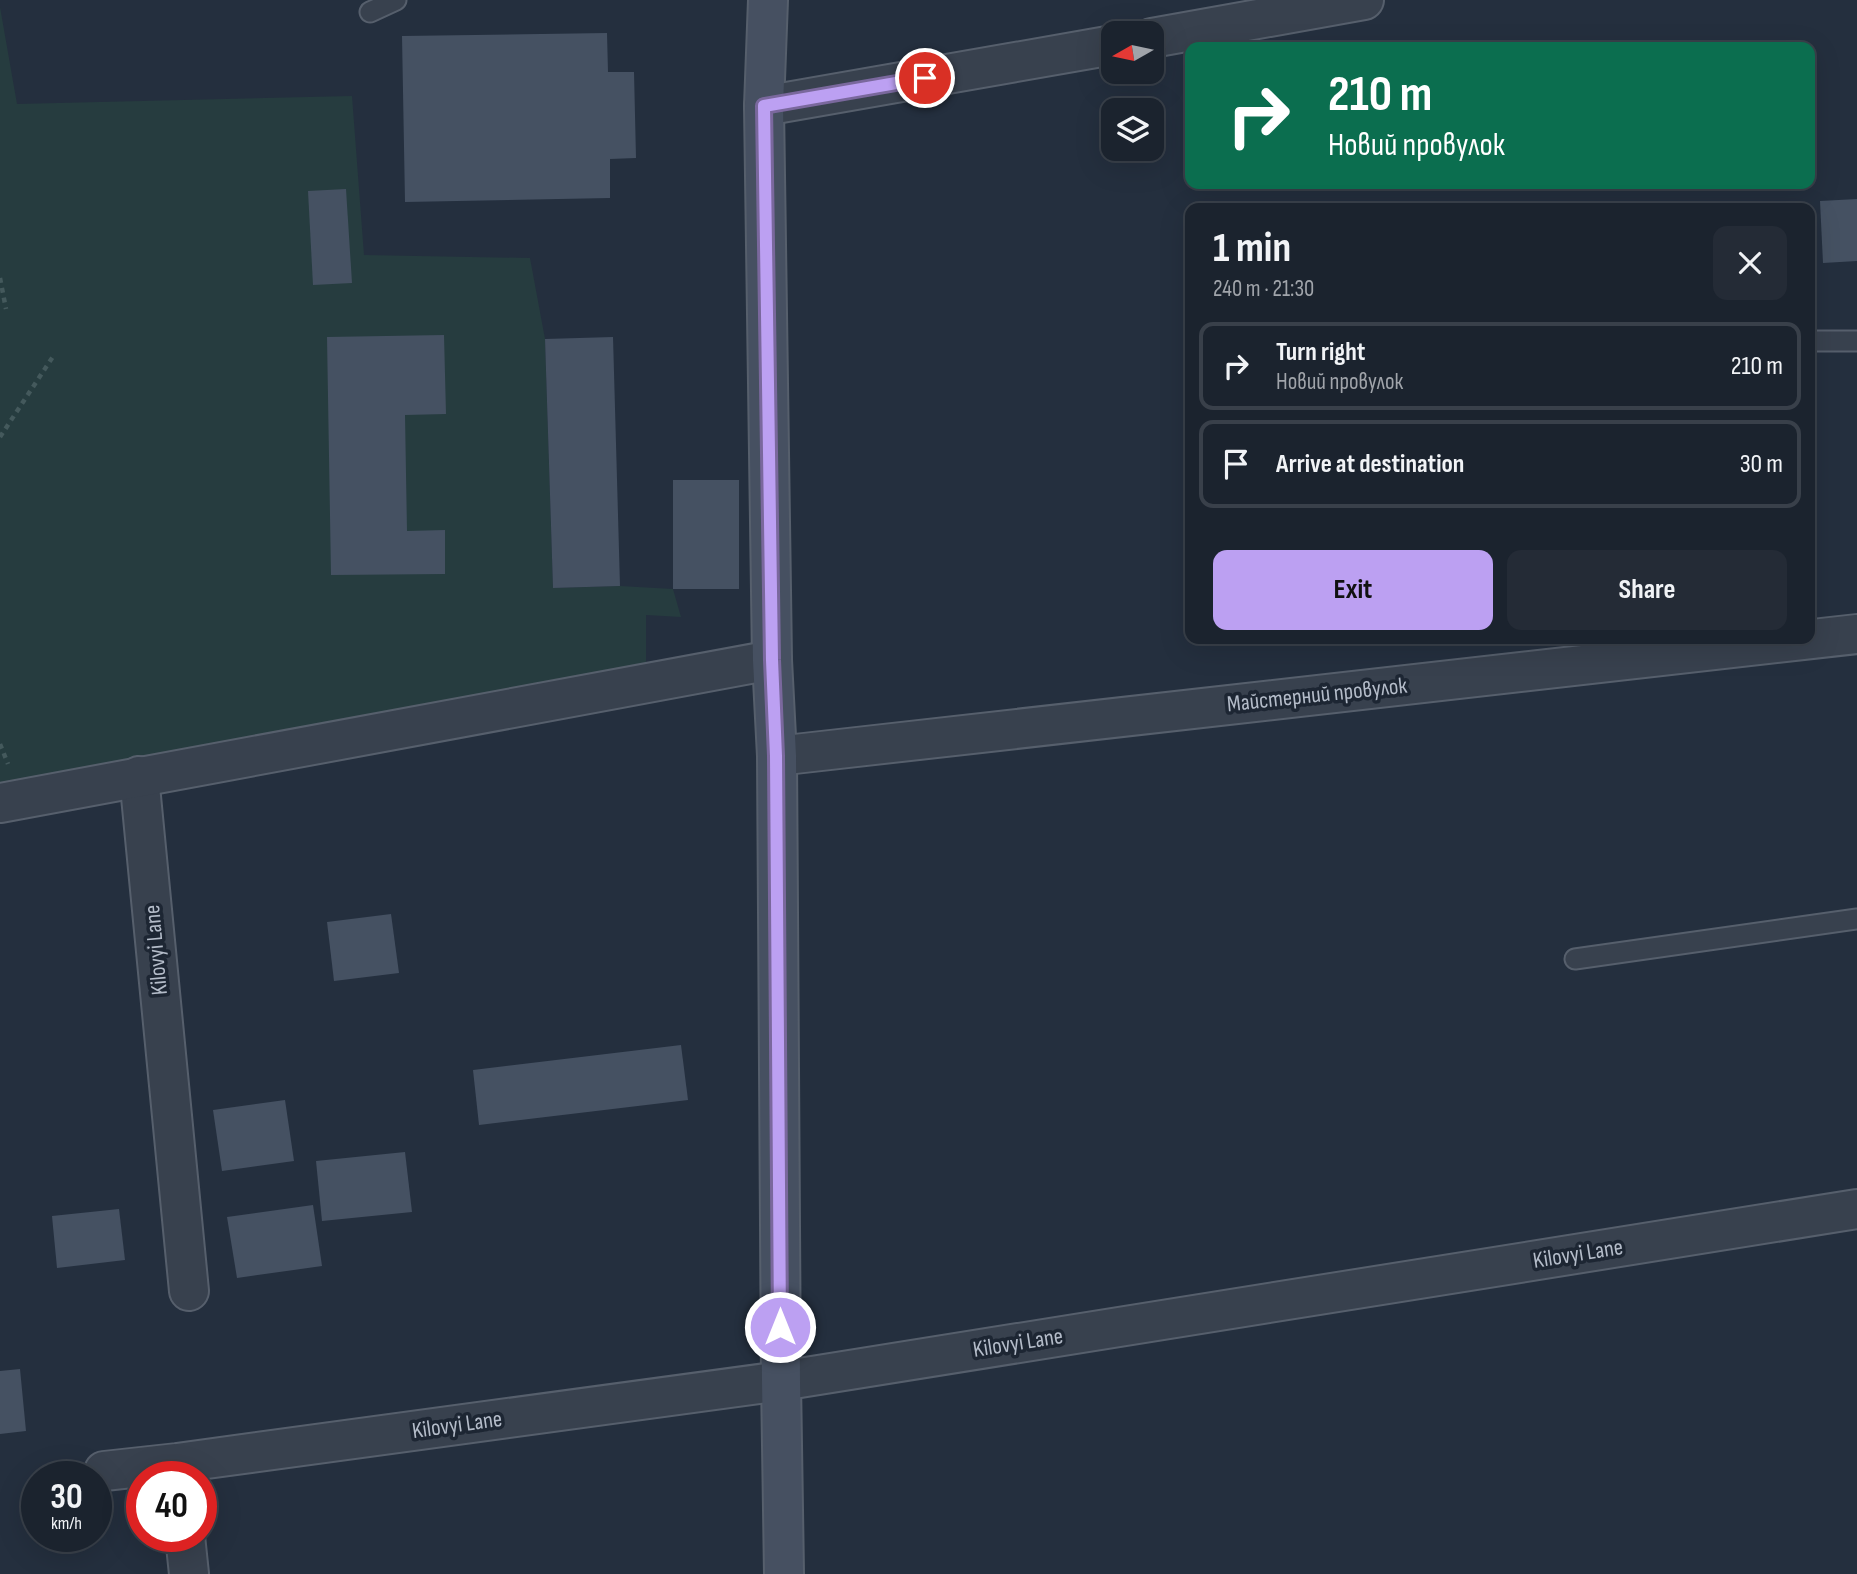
<!DOCTYPE html>
<html lang="en">
<head>
<meta charset="utf-8">
<style>
  :root { --surface:#1b232e; --page:#242b36; --text:#f1f3f6; --muted:#a0a4aa; --line:#39404a; --accent:#bca0f2 }
  body { margin:0; font-family:"Sofia Sans Condensed",sans-serif; background:var(--page); color:var(--text); height:100vh; display:flex; flex-direction:column; font-size:26px; white-space:nowrap }
  * { box-sizing:border-box; margin:0 }
  p { font-size:23px; color:var(--muted) }
  .icon { flex:none; width:38px; height:38px; fill:none; stroke:currentColor; stroke-width:2; stroke-linecap:round; stroke-linejoin:round }
  .map { position:relative; flex:1; overflow:hidden }
  .drawer { position:absolute; left:1185px; top:203px; width:630px; height:441px; display:flex; flex-direction:column; background:var(--surface); border-radius:14px; box-shadow:0 7px 28px #0002,0 0 0 2px var(--line) }
  .drawer>* { flex:none }
  .banner { position:absolute; left:1185px; top:42px; width:630px; height:147px; border-radius:14px; box-shadow:0 7px 28px #0002,0 0 0 2px var(--line); background:#0b6e4f; color:#fff; overflow:hidden }
  .needle { width:46px; rotate:261deg }
  .buttons { position:absolute; left:1101px; top:21px; display:grid; gap:14px }
  .buttons a { display:grid; place-items:center; width:63px; height:63px; border-radius:14px; background:var(--surface); box-shadow:0 7px 28px #0002,0 0 0 2px var(--line); font-size:35px }
  .speed { position:absolute; left:21px; top:1461px; display:flex; gap:14px; font-size:35px; font-weight:700; text-align:center }
  .speed>* { display:grid; place-content:center; width:91px; height:91px; border-radius:50%; background:var(--surface); box-shadow:0 7px 28px #0002,0 0 0 2px var(--line); line-height:1 }
  .speed small { font-size:18px; font-weight:400 }
  .speed .limit { border:10px solid #d22; background:#fff; color:#111 }
  .pin { position:absolute; display:grid; place-items:center; width:60px; height:60px; color:#fff; margin:-30px; border:4px solid #fff; border-radius:50%; box-shadow:0 2px 7px #0007 }
  .me { position:absolute; width:77px; margin:-38px; rotate:0deg; stroke-linejoin:round; filter:drop-shadow(0 0 5px #0008) }
  .turn { display:flex; align-items:center; gap:24px; height:147px; padding:0 28px; font-size:32px }
  .turn .icon { width:91px; height:91px; stroke-width:2.5 }
  .turn b { display:block; font-size:49px; line-height:60px }
  .round { display:grid; place-items:center; flex:none; width:74px; height:74px; border-radius:14px; background:var(--page) }
  .overview { display:flex; align-items:center; justify-content:space-between; height:119px; padding:0 28px }
  h1 { font-size:42px; font-weight:700; line-height:52px }
  .cta { display:flex; gap:14px; margin-top:auto; padding:14px 28px }
  .cta a { flex:1; height:80px; border-radius:14px; background:var(--accent); color:#111; font-size:28px; font-weight:700; line-height:80px; text-align:center }
  .cta a+a { background:var(--page); color:var(--text) }
  ul { padding:0; list-style:none }
  li { display:flex; align-items:center; gap:21px; height:88px; margin:0 14px 10px; padding:0 14px; border:4px solid var(--line); border-radius:14px }
  li div { flex:1 }
  li b { display:block; font-size:26px }
  li em { font-style:normal }
  .map>svg:first-child { display:block }
  .green { fill:#263c3f }
  .building { fill:#455162 }
  .lines { fill:none; stroke-linecap:round; stroke-linejoin:round }
  .lane-casing { stroke:#565f6c; stroke-width:23 }
  .street-casing { stroke:#565f6c; stroke-width:42 }
  .secondary-casing { stroke:#565f6c; stroke-width:42 }
  .path { stroke:#44595c; stroke-width:4.5; stroke-dasharray:5 5; stroke-linecap:butt }
  .lane { stroke:#38414e; stroke-width:19 }
  .street { stroke:#38414e; stroke-width:38 }
  .secondary { stroke:#465061; stroke-width:38 }
  .route-casing { stroke:#7a689d; stroke-width:18 }
  .route { stroke:#bca0f2; stroke-width:12 }
  .labels { text-anchor:middle; dominant-baseline:central; stroke-width:7; stroke-linejoin:round; paint-order:stroke }
  .street-label { font-size:23px; fill:#b4bcc9; stroke:#1d2633 }
</style>
</head>
<body>
<div class="map">
<svg width="1857" height="1574" viewBox="0 0 1857 1574">
  <rect width="100%" height="100%" fill="#242f3e"/>
  <polygon class="green" points="0,7 17,104 352,96 364,255 530,258 545,339 553,588 620,586 673,589 681,617 646,615 646,669 0,787"/>
  <g class="building">
    <polygon points="607,33 608,72 634,72 636,158 610,159 610,198 405,202 402,36"/>
    <polygon points="346,189 352,283 313,285 308,191"/>
    <polygon points="1857,199 1857,261 1823,263 1820,201"/>
    <polygon points="444,335 446,414 405,415 407,531 445,530 445,574 331,575 327,337"/>
    <polygon points="613,337 620,586 553,588 545,339"/>
    <rect x="673" y="480" width="66" height="109"/>
    <polygon points="391,914 399,973 334,981 327,922"/>
    <polygon points="681,1045 688,1100 479,1125 473,1070"/>
    <polygon points="285,1100 294,1161 222,1171 213,1110"/>
    <polygon points="405,1152 412,1212 322,1221 316,1161"/>
    <polygon points="313,1205 322,1266 237,1278 227,1217"/>
    <polygon points="119,1209 125,1260 57,1268 52,1216"/>
    <polygon points="20,1369 26,1431 0,1434 0,1371"/>
  </g>
  <g class="lines">
    <g class="lane-casing">
      <g id="lane">
        <polyline points="370,12 396,0"/>
        <polyline points="1810,341 1857,341"/>
        <polyline points="1575,959 1857,919"/>
      </g>
    </g>
    <g class="street-casing">
      <g id="street">
        <polyline points="1152,38 1364,0"/>
        <polyline points="764,106 1113,45"/>
        <polyline points="777,756 1857,634"/>
        <polyline points="139,776 189,1291"/>
        <polyline points="0,803 772,660"/>
        <polyline points="104,1471 177,1463 781,1381 1857,1209"/>
        <polyline points="185,1536 189,1574"/>
      </g>
    </g>
    <g class="secondary-casing">
      <polyline id="secondary" points="768,0 764,106 772,660 777,756 781,1381 784,1574"/>
    </g>
    <g class="path">
      <polyline points="0,278 6,309"/>
      <polyline points="0,437 54,355"/>
      <polyline points="0,744 8,764"/>
    </g>
    <use href="#lane" class="lane"/>
    <use href="#street" class="street"/>
    <use href="#secondary" class="secondary"/>
  </g>
  <g class="lines">
    <g class="route-casing">
      <polyline id="route" points="780,1327 776,756 772,660 764,106 925,78"/>
    </g>
    <use href="#route" class="route"/>
  </g>
  <g class="labels">
    <g class="street-label">
      <text transform="translate(1317 695) rotate(-6)">Майстерний провулок</text>
      <text transform="translate(156 950) rotate(-95)">Kilovyi Lane</text>
      <text transform="translate(1578 1254) rotate(-9)">Kilovyi Lane</text>
      <text transform="translate(1018 1343) rotate(-9)">Kilovyi Lane</text>
      <text transform="translate(457 1425) rotate(-8)">Kilovyi Lane</text>
    </g>
  </g>
</svg>
<div class="buttons">
<a><svg class="needle" viewBox="-14 -14 28 28"><path d="M0-13l5 13h-10z" fill="#e53935"/><path d="M0 13l5-13h-10z" fill="#a0a4aa"/></svg></a>
<a><svg class="icon" aria-label="layers" viewBox="0 0 24 24"><path d="M12 4l9 5-9 5-9-5zM3 14l9 5 9-5"/></svg></a>
</div>
<div class="speed"><div>30<small>km/h</small></div><div class="limit">40</div></div>
<div class="pin" style="left:925px;top:78px;background:#d93025"><svg class="icon" aria-label="arrive" viewBox="0 0 24 24"><path d="M6 21V4h12l-3 4 3 4H6"/></svg></div>
<svg class="me" style="left:780px;top:1327px" viewBox="-20 -20 40 40"><circle r="17" fill="#bca0f2" stroke="#fff" stroke-width="3"/><path d="M0-11L8 9 0 5-8 9z" fill="#fff"/></svg>
<div class="banner">
<div class="turn"><svg class="icon" aria-label="right" viewBox="0 0 24 24"><path d="M7 20v-9h11M14 6l5 5-5 5"/></svg><div><b>210 m</b>Новий провулок</div></div>
</div>
<section class="drawer">
<div class="overview"><div><h1>1 min</h1><p>240 m · 21:30</p></div><a class="round"><svg class="icon" aria-label="close" viewBox="0 0 24 24"><path d="M6 6l12 12M18 6L6 18"/></svg></a></div>
<ul>
<li><svg class="icon" aria-label="right" viewBox="0 0 24 24"><path d="M7 20v-9h11M14 6l5 5-5 5"/></svg><div><b>Turn right</b><p>Новий провулок</p></div><em>210 m</em></li>
<li><svg class="icon" aria-label="arrive" viewBox="0 0 24 24"><path d="M6 21V4h12l-3 4 3 4H6"/></svg><div><b>Arrive at destination</b></div><em>30 m</em></li>
</ul>
<div class="cta"><a>Exit</a><a>Share</a></div>
</section>
</div>
</body>
</html>
